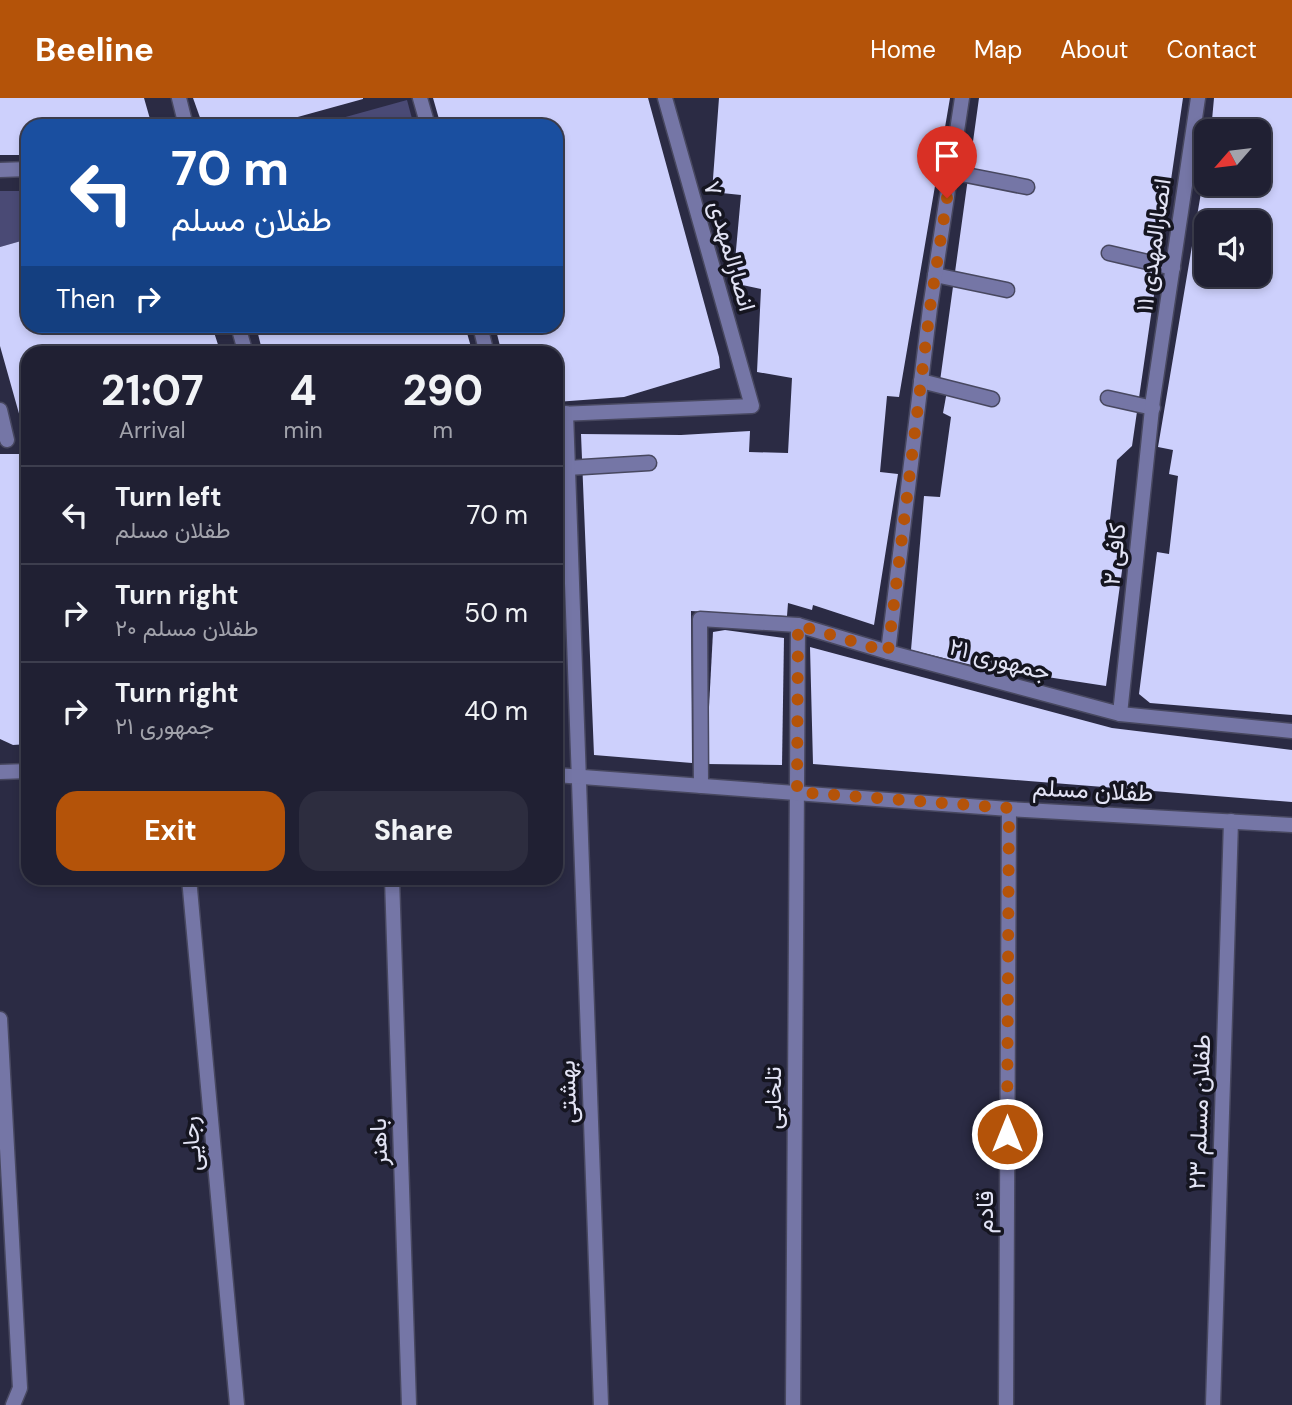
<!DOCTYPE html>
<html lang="en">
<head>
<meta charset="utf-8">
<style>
  :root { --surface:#202033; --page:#2d2d3f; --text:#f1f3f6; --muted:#a2a3ac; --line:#3d3e4e; --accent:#b45309 }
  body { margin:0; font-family:"DM Sans",Vazirmatn,sans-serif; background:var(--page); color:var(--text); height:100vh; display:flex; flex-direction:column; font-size:26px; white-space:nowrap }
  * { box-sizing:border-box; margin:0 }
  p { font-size:23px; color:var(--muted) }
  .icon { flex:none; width:38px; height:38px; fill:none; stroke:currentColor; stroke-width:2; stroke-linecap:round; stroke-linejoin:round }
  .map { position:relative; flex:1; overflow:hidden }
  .panel { position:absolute; left:21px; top:248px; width:542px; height:539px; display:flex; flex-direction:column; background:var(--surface); border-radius:21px; box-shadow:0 4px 10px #0003,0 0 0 2px var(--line) }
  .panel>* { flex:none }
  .hud { position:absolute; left:21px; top:21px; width:542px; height:214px; border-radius:21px; box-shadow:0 4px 10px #0003,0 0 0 2px var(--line); background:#1a4fa0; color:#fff; overflow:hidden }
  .needle { width:46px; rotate:242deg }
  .fabs { position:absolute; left:1194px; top:21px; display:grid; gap:14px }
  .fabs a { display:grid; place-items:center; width:77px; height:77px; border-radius:14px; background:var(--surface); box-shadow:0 4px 10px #0003,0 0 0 2px var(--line); font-size:35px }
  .pin { position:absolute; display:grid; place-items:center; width:60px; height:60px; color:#fff; margin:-72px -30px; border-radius:50% 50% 50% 0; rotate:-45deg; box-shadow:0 0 7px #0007 }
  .pin .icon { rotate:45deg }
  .me { position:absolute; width:77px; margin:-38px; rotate:0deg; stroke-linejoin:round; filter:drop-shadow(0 0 5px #0008) }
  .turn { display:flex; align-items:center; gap:24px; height:147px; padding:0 35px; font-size:32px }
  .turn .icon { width:91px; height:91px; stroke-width:2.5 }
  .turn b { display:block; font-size:49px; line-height:60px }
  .then { display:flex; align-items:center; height:66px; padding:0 35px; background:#0003; gap:14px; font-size:26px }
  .eta { display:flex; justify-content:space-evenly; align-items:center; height:119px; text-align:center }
  .eta b { font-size:42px; font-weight:800; line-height:49px }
  .button { display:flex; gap:14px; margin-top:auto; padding:14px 35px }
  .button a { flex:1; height:80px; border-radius:21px; background:var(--accent); color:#fff; font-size:28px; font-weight:800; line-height:80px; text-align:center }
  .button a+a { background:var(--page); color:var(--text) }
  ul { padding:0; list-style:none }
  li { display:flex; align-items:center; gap:21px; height:98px; padding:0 35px; border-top:2px solid var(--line) }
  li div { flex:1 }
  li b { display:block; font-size:26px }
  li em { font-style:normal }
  header { display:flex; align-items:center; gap:42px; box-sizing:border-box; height:98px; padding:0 35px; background:var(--accent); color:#fff }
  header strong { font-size:33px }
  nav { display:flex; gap:38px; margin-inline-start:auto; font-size:24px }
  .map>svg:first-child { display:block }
  .green { fill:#4a4a75 }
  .building { fill:#cdd0fc; fill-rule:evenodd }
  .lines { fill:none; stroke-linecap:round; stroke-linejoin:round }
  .service-casing { stroke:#484860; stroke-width:17 }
  .minor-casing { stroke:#484860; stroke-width:17 }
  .tertiary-casing { stroke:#484860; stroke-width:17 }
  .service { stroke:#7576a6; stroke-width:14 }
  .minor { stroke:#7576a6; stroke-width:14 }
  .tertiary { stroke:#7576a6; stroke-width:14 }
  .route { stroke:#b45309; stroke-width:12; stroke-dasharray:0 21.6 }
  .labels { text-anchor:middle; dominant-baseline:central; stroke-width:7; stroke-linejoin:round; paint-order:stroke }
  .street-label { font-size:24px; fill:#e2e3f4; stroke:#151520 }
</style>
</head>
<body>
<header>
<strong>Beeline</strong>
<nav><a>Home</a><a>Map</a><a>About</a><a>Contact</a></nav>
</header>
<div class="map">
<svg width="1292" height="1307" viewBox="0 0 1292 1307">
  <rect width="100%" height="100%" fill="#2b2b44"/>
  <g class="green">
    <polygon points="407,2 414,28 313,28"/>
    <polygon points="0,93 28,93 28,141 0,149"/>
  </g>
  <g class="building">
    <polygon points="0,0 144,0 152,28 28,28 28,57 0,57"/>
    <polygon points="193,0 363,0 363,1 265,28 203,28"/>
    <polygon points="433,0 648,0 719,259 720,270 624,299 556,304 556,256 502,256 495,228 556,228 556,28 441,28"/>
    <polygon points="719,0 950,0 899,299 887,298 880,374 898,376 874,527 813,507 812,512 788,505 787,518 691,513 692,665 594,657 581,336 681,337 750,333 749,354 788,355 792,280 757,274 761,191 733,185 741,97 712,94"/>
    <polygon points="979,0 1183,0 1159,164 1105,149 1104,157 1158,169 1132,348 1117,362 1107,447 1125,451 1106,588 976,568 911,552 924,398 940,399 951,319 943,315 947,293 997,307 999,298 940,283"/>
    <path d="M1214,0H1292V617L1150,605L1139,596L1157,454L1169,456L1178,378L1169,376L1173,352L1158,349L1204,77L1206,86H1258V33H1211ZM1206,124H1258V177H1206Z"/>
    <polygon points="28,141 28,228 212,228 221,256 28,256 27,344 0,248 0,149"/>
    <polygon points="256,228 465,228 473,256 263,256"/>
    <polygon points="0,356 28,356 28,646 13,647 0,641"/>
    <polygon points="556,500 559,500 565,654 556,653"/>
    <polygon points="725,532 784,540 782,667 706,666 713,534"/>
    <polygon points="810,549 1112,630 1292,652 1292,704 813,666"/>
  </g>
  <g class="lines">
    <g class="service-casing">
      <g id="service">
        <polyline points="951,74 1027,89"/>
        <polyline points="1109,155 1173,170"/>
        <polyline points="935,177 1007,192"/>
        <polyline points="921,283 992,301"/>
        <polyline points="1108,300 1153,310"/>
        <polyline points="0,312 7,342"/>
        <polyline points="567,370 649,365"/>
      </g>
    </g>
    <g class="minor-casing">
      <g id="minor">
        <polyline points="179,0 186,28"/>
        <polyline points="420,0 428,28"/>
        <polyline points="0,72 28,71"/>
        <polyline points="238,228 246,256"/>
        <polyline points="480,228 487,256"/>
        <polyline points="566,315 601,1307"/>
        <polyline points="559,316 752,308 665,0"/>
        <polyline points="888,554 930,210 962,0"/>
        <polyline points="1120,616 1153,301 1198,0"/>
        <polyline points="701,688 700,521 798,527 888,554 1120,616 1292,633"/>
        <polyline points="189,780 237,1307"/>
        <polyline points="392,780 409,1307"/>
        <polyline points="0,921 20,1290 13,1307"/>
        <polyline points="793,1307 798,527"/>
        <polyline points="1006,1307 1009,711"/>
        <polyline points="1213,1307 1231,723"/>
      </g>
    </g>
    <g class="tertiary-casing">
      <g id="tertiary">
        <polyline points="0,674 28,673"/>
        <polyline points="556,677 1009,711 1292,727"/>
      </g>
    </g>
    <use href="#service" class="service"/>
    <use href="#minor" class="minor"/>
    <use href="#tertiary" class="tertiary"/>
  </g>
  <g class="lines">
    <polyline class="route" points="947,100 930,210 888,554 798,527 797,694 1009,710 1007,1036"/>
  </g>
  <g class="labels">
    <g class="street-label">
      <text transform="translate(1153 147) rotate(-82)">انصارالمهدی ۱۱</text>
      <text transform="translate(730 148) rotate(74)">انصارالمهدی ۷</text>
      <text transform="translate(1114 456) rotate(-84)">کافی ۲</text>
      <text transform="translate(1000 561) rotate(15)">جمهوری ۲۱</text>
      <text transform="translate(1093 692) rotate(3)">طفلان مسلم</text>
      <text transform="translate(567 994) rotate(-92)">بهشتی</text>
      <text transform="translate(772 1000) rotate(-90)">تلخابی</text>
      <text transform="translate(1199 1014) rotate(-88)">طفلان مسلم ۲۳</text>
      <text transform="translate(378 1044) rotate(-92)">باهنر</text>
      <text transform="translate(191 1046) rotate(-95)">رجایی</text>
      <text transform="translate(984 1114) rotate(-90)">قادم</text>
    </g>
  </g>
</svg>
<div class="fabs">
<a><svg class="needle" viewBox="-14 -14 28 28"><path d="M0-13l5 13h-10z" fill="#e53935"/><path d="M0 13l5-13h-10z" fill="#a2a3ac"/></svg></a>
<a><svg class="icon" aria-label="sound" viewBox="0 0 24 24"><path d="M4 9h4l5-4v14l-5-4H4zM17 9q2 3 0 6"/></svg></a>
</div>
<div class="pin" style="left:947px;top:100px;background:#d93025"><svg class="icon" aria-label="arrive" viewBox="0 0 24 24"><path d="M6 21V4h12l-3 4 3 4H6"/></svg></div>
<svg class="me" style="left:1007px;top:1036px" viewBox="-20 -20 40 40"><circle r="17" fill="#b45309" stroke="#fff" stroke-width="3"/><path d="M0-11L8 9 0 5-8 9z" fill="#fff"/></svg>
<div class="hud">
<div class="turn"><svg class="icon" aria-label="left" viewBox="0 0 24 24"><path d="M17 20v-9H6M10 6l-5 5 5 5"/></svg><div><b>70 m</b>طفلان مسلم</div></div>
<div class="then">Then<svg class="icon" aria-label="right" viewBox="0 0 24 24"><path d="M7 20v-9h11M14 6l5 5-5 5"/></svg></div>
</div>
<section class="panel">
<div class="eta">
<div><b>21:07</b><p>Arrival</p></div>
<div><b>4</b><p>min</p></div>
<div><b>290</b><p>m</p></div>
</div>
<ul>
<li><svg class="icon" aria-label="left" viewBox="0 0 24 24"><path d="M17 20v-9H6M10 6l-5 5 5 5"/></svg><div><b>Turn left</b><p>طفلان مسلم</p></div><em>70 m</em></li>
<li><svg class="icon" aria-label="right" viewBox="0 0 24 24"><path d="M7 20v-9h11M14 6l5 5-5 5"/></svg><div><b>Turn right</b><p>طفلان مسلم ۲۰</p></div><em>50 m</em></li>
<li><svg class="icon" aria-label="right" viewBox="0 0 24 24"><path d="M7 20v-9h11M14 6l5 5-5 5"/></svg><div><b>Turn right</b><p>جمهوری ۲۱</p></div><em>40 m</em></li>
</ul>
<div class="button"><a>Exit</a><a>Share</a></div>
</section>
</div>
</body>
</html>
